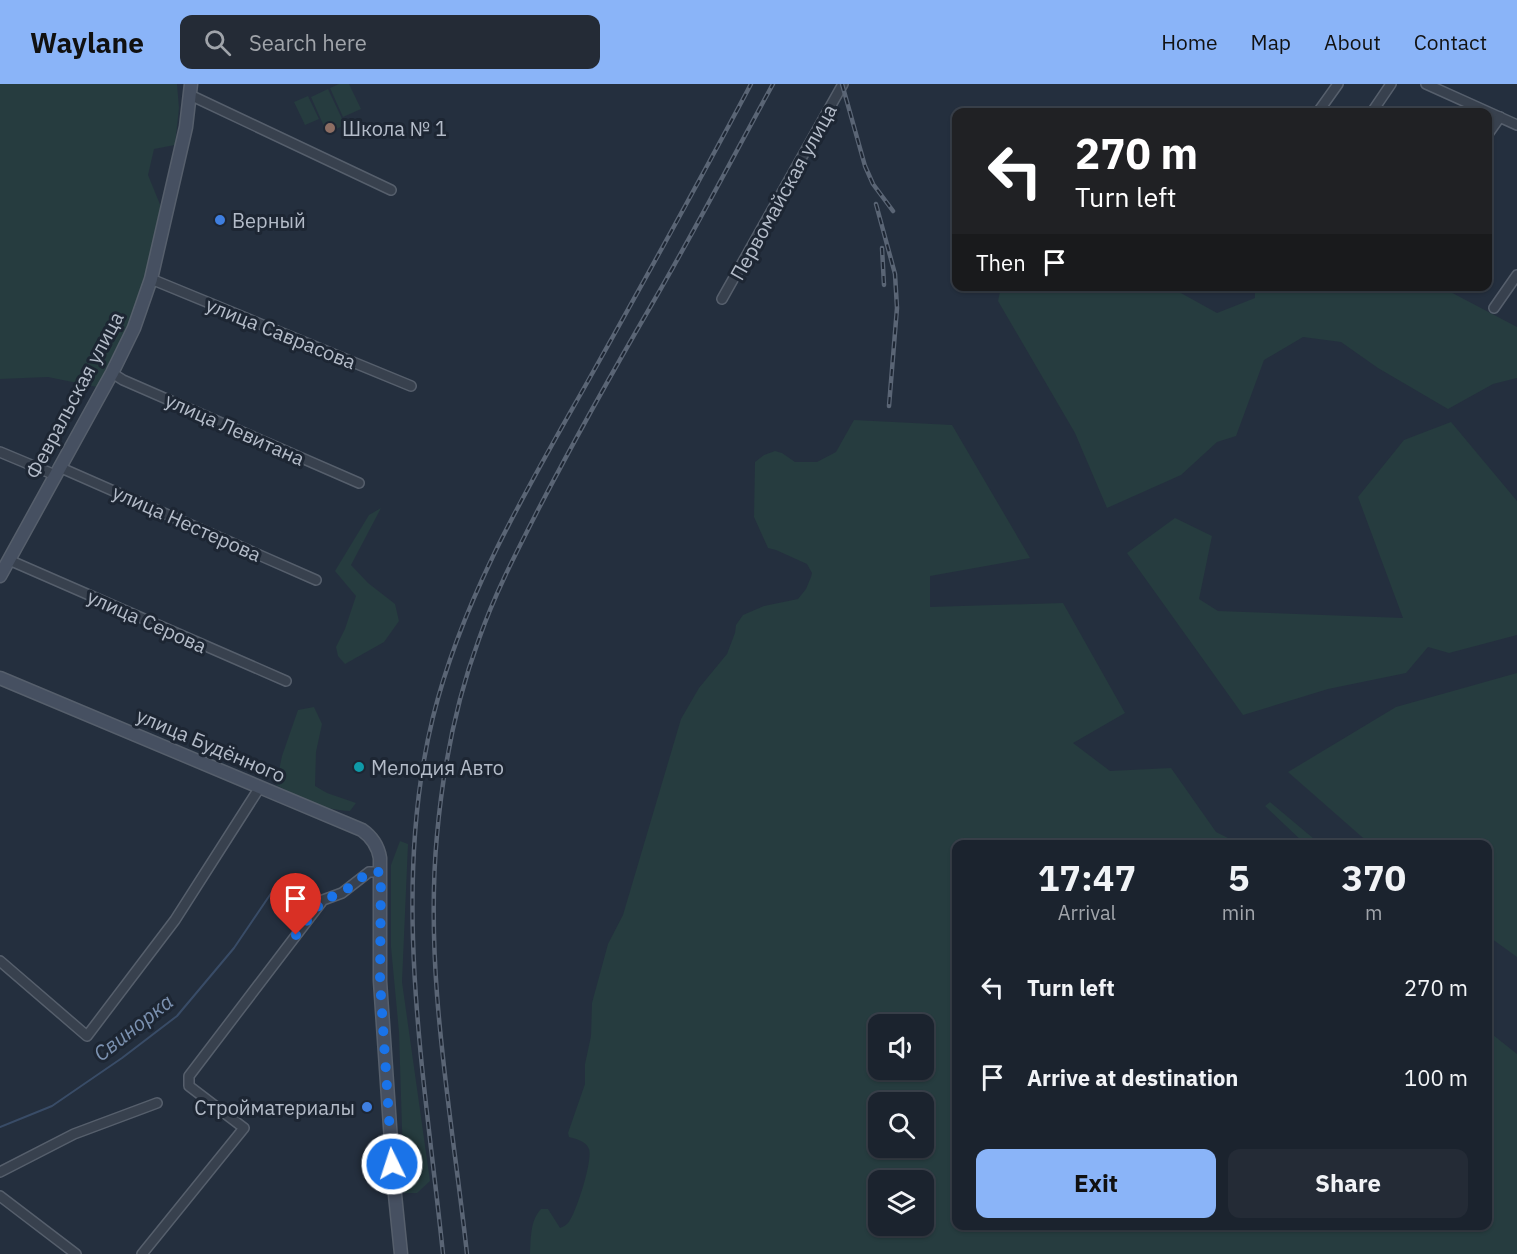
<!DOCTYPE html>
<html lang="en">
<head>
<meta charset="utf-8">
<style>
  :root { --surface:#1b232e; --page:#242b36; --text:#f1f3f6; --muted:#a0a4aa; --line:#39404a; --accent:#8ab4f8 }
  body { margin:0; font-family:"IBM Plex Sans",sans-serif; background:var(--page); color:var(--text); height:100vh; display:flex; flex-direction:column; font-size:22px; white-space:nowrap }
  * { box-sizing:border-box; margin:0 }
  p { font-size:20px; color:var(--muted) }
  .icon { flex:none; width:33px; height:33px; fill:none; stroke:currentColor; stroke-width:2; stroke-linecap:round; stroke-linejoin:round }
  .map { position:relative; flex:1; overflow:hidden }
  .drawer { position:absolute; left:952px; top:756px; width:540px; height:390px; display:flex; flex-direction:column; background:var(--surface); border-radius:12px; box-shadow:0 2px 4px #0004,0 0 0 2px var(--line) }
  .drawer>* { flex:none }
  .hud { position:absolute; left:952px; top:24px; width:540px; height:183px; border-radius:12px; box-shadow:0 2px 4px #0004,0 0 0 2px var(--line); background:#202124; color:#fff; overflow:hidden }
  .controls { position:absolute; left:868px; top:930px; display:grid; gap:12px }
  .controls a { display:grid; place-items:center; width:66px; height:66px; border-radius:12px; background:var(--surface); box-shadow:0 2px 4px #0004,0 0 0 2px var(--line); font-size:30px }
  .pin { position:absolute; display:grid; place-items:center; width:51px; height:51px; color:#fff; margin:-62px -26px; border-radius:50% 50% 50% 0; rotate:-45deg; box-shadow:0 0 6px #0007 }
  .pin .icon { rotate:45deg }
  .me { position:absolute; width:66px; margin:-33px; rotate:356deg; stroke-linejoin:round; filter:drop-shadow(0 0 4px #0008) }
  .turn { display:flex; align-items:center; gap:21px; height:126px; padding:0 24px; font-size:27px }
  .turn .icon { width:78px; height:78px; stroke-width:2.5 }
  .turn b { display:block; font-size:42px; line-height:51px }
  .then { display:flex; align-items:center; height:57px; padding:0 24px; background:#0003; gap:12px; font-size:22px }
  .eta { display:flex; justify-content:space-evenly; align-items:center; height:102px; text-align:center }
  .eta b { font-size:36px; font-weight:800; line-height:42px }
  .cta { display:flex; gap:12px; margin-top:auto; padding:12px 24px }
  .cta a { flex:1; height:69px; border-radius:12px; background:var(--accent); color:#111; font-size:24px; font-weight:800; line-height:69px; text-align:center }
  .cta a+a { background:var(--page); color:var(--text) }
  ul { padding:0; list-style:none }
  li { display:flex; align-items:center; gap:18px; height:90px; padding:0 24px }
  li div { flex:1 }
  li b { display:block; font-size:22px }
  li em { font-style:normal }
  header { display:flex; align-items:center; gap:36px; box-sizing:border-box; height:84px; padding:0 30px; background:var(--accent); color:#111 }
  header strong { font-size:28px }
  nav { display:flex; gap:33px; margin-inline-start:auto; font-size:21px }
  .search { width:420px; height:54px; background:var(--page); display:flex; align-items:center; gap:15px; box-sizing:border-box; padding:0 21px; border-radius:12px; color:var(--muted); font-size:22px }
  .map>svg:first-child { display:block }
  .green { fill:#263c3f; fill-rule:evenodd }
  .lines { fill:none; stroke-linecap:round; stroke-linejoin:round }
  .stream { stroke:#394c67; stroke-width:2 }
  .street-casing { stroke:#565f6c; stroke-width:12 }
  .secondary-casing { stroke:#565f6c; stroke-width:15 }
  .street { stroke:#38414e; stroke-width:9 }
  .secondary { stroke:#465061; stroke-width:12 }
  .rail-casing { stroke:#5a6575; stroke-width:4.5 }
  .rail { stroke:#1d2633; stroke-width:2; stroke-dasharray:7; stroke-linecap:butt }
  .route { stroke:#1a73e8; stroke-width:10; stroke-dasharray:0 18 }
  .education-dot { fill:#8d6e63; stroke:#1d2633; stroke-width:2 }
  .shop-dot { fill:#3f7fe0; stroke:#1d2633; stroke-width:2 }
  .culture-dot { fill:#0f9aa8; stroke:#1d2633; stroke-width:2 }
  .labels { text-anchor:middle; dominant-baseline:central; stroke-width:6; stroke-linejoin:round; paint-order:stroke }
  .poi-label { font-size:20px; fill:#b4bcc9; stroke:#1d2633; text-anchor:start }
  .street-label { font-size:20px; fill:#b4bcc9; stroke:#1d2633 }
  .water-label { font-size:21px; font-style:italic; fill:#7c92b1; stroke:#1d2633 }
</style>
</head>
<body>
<header>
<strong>Waylane</strong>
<div class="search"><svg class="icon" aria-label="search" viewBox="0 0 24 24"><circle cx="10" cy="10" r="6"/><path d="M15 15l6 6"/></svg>Search here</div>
<nav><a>Home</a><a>Map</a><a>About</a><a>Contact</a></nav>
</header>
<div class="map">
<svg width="1517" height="1170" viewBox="0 0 1517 1170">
  <rect width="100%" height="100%" fill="#242f3e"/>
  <g class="green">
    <polygon points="0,0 177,0 179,24 175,61 154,65 148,91 161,123 141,215 97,303 48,293 0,295"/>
    <polygon points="339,0 349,0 361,25 343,33 330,4"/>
    <polygon points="328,5 345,41 327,49 311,13"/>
    <polygon points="308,12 319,35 305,41 294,18"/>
    <polygon points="1001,203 1170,203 1217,229 1255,214 1255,203 1441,203 1517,243 1517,294 1493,300 1448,325 1378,284 1341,258 1303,253 1264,276 1236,352 1217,358 1181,391 1107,424 1075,349 998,217"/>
    <path d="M854,336L952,341L1030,474L930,492V523L1063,519L1125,629L1073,659L1110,687L1171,684L1216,748L1240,760H957V1142H1488V947L1517,970V1170H530C531,1154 530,1137 541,1125H548L560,1144C563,1143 566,1141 568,1139C576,1130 593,1076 589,1065C586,1057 576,1055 569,1053L568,1049L585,1000V980L591,952L592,919L608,860L623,831L681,635L699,604L727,570L735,549L736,541L743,531L764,522L798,515L806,505L811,493L812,489L807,480L776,466L768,464L754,433L755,378L764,371L775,367L782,369L795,378H817L836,368ZM879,940H924V986H879ZM879,1018H924V1064H879ZM879,1096H924V1142H879Z"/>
    <polygon points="1451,338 1517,417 1517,551 1449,569 1428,563 1406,589 1328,605 1243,631 1127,469 1175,434 1212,452 1199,515 1218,527 1403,534 1358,413 1404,356"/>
    <polygon points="381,424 351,481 368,499 395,520 399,537 384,558 345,580 338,572 336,563 345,545 356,512 335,487 369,431"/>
    <polygon points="1517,589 1517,873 1488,852 1488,760 1370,760 1288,688 1396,623"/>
    <path d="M314,623L322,640L316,668L315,702L327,709L356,719L350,727C321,726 301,713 276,701L282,672L298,626Z"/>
    <polygon points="1270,718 1320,760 1305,760 1265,722"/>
    <polygon points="400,757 408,760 402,898 430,1097 417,1109 404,1109 399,948 391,863 391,781"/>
  </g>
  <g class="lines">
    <polyline class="stream" points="0,1043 52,1022 122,974 177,932 234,864 276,802"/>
    <g class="street-casing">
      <g id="street">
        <polyline points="1426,0 1517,41"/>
        <polyline points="190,11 391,106"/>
        <polyline points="1318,28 1338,0"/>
        <polyline points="1372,28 1391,0"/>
        <polyline points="1488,50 1500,33"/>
        <polyline points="151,195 411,302"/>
        <polyline points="722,215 843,0"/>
        <polyline points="1494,224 1517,191"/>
        <polyline points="112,289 123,296 359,399"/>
        <polyline points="0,368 55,391"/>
        <polyline points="59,383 316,496"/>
        <polyline points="9,476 286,597"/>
        <polyline points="0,877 87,952 175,836 260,703"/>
        <polyline points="0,1088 74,1050 157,1019"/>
        <polyline points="0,1112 76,1170"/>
        <polyline points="142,1170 244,1044 189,1002 189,992 323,816 342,809 369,788 381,788"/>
      </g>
    </g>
    <g class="secondary-casing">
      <g id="secondary">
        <polyline points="0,492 112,289 134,244 151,195 186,43 191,0"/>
        <path d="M0,594L362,746C372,753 378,762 380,774V897L394,1101L401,1170"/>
      </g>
    </g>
    <use href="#street" class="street"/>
    <use href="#secondary" class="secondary"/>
    <g class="rail-casing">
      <g id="rail">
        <polyline points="842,0 865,82 873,100 893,127"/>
        <polyline points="876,120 895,190 897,224 889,322"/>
        <polyline points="882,164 884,201"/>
        <path d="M443,1170C425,994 390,807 433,633C463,512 527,405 588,297C643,199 698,100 751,0"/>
        <path d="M467,1170C452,1032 424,890 437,751C443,684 456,617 479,555C495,509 517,467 539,424C575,355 613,287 652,220C694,148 733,73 773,0"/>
      </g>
    </g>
    <use href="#rail" class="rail"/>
  </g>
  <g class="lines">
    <polyline class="route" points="296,851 323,816 342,809 369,788 381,788 380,897 392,1080"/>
  </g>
  <circle class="education-dot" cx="330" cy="44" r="6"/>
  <g class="shop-dot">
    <circle cx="220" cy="136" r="6"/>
    <circle cx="367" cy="1023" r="6"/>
  </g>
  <circle class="culture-dot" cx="359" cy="683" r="6"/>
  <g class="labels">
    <g class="poi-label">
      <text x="342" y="44">Школа № 1</text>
      <text x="232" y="136">Верный</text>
      <text x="371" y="683">Мелодия Авто</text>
      <text x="355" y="1023" text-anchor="end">Стройматериалы</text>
    </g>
    <g class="street-label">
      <text transform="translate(783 108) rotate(-61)">Первомайская улица</text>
      <text transform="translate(281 249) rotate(22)">улица Саврасова</text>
      <text transform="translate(74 311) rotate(-62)">Февральская улица</text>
      <text transform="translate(235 345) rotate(24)">улица Левитана</text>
      <text transform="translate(187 439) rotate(24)">улица Нестерова</text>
      <text transform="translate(147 537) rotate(24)">улица Серова</text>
      <text transform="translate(211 661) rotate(23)">улица Будённого</text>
    </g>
    <g class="water-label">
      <text transform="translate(133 943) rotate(-38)">Свинорка</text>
    </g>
  </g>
</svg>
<div class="controls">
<a><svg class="icon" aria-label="sound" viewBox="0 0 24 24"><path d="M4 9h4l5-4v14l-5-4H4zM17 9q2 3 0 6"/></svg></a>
<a><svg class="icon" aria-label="search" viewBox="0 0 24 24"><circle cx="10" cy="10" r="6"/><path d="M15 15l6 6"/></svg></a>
<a><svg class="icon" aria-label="layers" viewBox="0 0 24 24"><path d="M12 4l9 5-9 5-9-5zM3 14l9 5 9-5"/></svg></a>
</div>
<div class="pin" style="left:296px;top:851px;background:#d93025"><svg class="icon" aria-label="arrive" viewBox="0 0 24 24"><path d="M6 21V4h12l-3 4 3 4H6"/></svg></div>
<svg class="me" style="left:392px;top:1080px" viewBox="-20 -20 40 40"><circle r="17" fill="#1a73e8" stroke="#fff" stroke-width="3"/><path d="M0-11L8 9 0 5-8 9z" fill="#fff"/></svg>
<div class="hud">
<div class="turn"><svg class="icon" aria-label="left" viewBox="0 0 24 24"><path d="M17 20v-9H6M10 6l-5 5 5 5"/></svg><div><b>270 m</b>Turn left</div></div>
<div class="then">Then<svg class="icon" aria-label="arrive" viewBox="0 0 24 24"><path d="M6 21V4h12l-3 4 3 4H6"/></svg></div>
</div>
<section class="drawer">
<div class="eta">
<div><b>17:47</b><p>Arrival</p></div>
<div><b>5</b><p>min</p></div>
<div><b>370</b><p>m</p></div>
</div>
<ul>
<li><svg class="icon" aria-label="left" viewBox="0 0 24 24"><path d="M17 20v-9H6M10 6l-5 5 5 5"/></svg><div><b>Turn left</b></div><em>270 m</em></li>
<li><svg class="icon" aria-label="arrive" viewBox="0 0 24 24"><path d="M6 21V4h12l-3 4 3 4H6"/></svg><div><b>Arrive at destination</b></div><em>100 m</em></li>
</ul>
<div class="cta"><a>Exit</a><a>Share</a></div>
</section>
</div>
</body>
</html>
